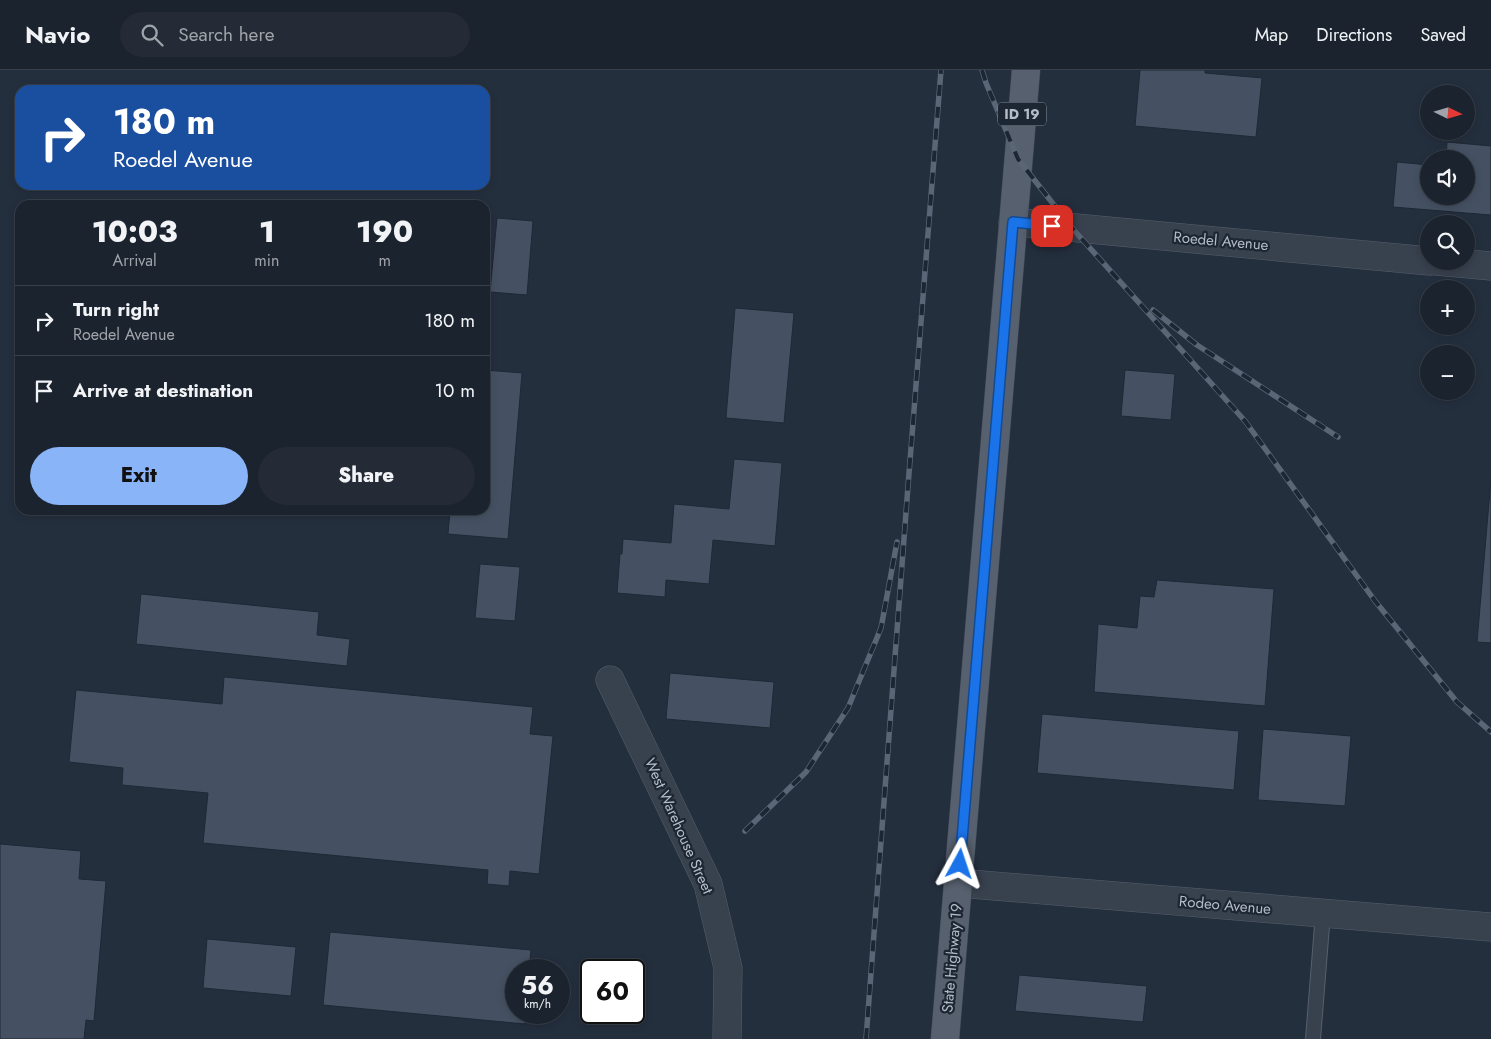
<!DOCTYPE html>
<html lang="en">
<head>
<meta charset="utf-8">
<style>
  :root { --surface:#1b232e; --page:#242b36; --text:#f1f3f6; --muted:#a0a4aa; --line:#39404a; --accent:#8ab4f8 }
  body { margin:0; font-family:Jost,sans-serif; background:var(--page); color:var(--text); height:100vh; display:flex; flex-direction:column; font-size:19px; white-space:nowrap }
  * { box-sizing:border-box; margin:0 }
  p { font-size:16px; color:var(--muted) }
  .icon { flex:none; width:28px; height:28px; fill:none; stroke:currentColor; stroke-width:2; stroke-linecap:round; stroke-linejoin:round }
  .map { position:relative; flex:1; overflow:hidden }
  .panel { position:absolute; left:15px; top:130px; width:475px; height:315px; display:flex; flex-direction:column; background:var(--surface); border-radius:15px; box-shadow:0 2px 8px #0003,0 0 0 1px var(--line) }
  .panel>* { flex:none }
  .hud { position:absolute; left:15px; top:15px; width:475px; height:105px; border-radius:15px; box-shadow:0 2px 8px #0003,0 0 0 1px var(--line); background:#1a4fa0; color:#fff; overflow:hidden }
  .needle { width:32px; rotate:95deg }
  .buttons { position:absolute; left:1420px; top:15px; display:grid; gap:10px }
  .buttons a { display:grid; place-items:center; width:55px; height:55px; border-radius:50%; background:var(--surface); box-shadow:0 2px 8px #0003,0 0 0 1px var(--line); font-size:25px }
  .speed { position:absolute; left:505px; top:889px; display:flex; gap:10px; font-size:25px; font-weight:700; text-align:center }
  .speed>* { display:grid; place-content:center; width:65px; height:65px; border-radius:50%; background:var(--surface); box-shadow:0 2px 8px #0003,0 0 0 1px var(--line); line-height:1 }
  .speed small { font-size:12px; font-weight:400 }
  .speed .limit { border:2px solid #111; border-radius:8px; background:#fff; color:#111 }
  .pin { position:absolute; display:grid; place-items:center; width:42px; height:42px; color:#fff; margin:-21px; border-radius:10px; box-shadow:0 2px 8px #0006 }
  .me { position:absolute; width:55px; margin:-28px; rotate:5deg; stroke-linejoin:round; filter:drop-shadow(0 0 4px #0008) }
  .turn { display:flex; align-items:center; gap:18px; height:105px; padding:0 15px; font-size:22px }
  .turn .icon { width:65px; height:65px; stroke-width:2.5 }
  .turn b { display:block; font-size:35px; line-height:42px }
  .eta { display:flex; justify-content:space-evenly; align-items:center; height:85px; text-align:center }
  .eta b { font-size:30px; font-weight:800; line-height:35px }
  .button { display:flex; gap:10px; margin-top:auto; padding:10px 15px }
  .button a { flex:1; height:58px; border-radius:30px; background:var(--accent); color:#111; font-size:20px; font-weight:800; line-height:58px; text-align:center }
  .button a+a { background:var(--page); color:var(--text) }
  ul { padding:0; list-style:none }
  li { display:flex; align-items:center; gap:15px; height:70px; padding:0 15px; border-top:1px solid var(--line) }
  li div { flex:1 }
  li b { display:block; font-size:19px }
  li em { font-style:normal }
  header { display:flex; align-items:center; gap:30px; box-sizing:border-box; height:70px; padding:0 25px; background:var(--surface); border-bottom:1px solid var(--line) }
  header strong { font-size:24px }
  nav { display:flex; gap:28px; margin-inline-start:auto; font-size:18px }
  .search { width:350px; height:45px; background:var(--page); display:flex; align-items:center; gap:12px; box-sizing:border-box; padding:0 18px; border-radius:28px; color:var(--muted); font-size:19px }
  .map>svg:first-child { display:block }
  .building { fill:#455162; stroke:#1f2835 }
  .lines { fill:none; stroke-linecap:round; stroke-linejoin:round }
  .service-casing { stroke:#565f6c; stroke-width:16 }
  .minor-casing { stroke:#565f6c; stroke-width:29 }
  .primary-casing { stroke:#414a57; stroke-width:29 }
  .service { stroke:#38414e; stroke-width:14 }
  .minor { stroke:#38414e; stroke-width:28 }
  .primary { stroke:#56606e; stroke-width:28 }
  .rail-casing { stroke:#5a6575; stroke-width:5.5 }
  .rail { stroke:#1d2633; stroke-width:4; stroke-dasharray:11; stroke-linecap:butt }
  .route-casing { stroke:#114b97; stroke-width:12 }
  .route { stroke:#1a73e8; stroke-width:9 }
  .labels { text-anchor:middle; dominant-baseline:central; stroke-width:4.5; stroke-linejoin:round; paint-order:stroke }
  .shield { fill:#1d2633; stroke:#878f9c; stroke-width:1 }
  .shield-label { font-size:14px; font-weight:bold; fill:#b4bcc9 }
  .street-label { font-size:15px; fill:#b4bcc9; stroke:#1d2633 }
</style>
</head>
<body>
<header>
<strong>Navio</strong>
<div class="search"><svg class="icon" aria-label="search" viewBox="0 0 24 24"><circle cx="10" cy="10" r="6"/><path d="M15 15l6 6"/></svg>Search here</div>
<nav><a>Map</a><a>Directions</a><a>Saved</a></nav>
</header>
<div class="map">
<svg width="1491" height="969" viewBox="0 0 1491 969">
  <rect width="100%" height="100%" fill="#242f3e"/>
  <g class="building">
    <polygon points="1140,0 1205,0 1205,3 1262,8 1256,67 1135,56"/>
    <polygon points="1447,72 1491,76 1491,145 1393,137 1397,92 1429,95 1429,126 1466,126 1466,89 1446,89"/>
    <polygon points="497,148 533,151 527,225 490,222"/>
    <polygon points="735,238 794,243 784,353 726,348"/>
    <polygon points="485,300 522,303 508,469 448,464 450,440 485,440"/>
    <polygon points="1125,300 1175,304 1171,350 1121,346"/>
    <polygon points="734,389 782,393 775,476 713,470 709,514 666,510 665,527 617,523 620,484 622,484 623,469 671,473 674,434 729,439"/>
    <polygon points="1491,409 1491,573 1477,572"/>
    <polygon points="480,494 520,497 515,551 475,548"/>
    <polygon points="1157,510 1274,519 1265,636 1094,622 1098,554 1137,558 1140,526 1154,527"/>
    <polygon points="141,524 319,542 317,565 350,569 347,596 136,574"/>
    <polygon points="670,603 774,612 770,658 666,649"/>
    <polygon points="224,607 533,637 530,664 553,666 539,804 510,801 509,816 487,814 488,800 203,773 208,723 122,715 123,698 69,692 76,620 222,634"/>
    <polygon points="1042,644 1239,661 1234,720 1037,703"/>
    <polygon points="1263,659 1351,666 1345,736 1258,730"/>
    <polygon points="0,774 81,781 79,809 106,811 94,951 86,950 84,969 0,969"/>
    <polygon points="330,862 531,880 529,900 516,900 516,942 526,942 525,954 323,935"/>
    <polygon points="207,869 296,877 291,926 203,918"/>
    <polygon points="1019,905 1147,916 1143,952 1015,941"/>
  </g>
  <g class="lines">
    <g class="service-casing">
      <polyline id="service" points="1313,969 1323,843"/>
    </g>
    <g class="minor-casing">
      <g id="minor">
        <polyline points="1013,152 1429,191"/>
        <polyline points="1436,191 1491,196"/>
        <polyline points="610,610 708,814 728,898 727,969"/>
        <polyline points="958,813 1491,857"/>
      </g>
    </g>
    <g class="primary-casing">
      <polyline id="primary" points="945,969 1026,0"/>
    </g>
    <use href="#service" class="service"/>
    <use href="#minor" class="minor"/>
    <use href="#primary" class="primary"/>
    <g class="rail-casing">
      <g id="rail">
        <polyline points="982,0 986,13 1018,89 1072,158 1245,351 1375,531 1457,632 1491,662"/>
        <polyline points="1153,240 1197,275 1338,367"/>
        <polyline points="745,761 806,702 848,638 881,558 897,472"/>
        <polyline points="866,969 908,416 941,0"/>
      </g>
    </g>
    <use href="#rail" class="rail"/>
  </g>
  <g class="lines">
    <g class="route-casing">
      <polyline id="route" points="960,794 1013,152 1052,156"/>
    </g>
    <use href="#route" class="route"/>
  </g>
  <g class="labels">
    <rect class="shield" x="998" y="32.5" width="48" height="23" rx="4"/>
    <g class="shield-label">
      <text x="1022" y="44">ID 19</text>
    </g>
    <g class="street-label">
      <text transform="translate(1221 171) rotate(5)">Roedel Avenue</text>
      <text transform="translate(679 756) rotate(66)">West Warehouse Street</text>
      <text transform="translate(1225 835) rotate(5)">Rodeo Avenue</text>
      <text transform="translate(952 888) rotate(-85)">State Highway 19</text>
    </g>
  </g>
</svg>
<div class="buttons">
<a><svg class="needle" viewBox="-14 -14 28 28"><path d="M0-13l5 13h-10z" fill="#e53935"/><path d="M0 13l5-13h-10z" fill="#a0a4aa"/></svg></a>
<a><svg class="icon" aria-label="sound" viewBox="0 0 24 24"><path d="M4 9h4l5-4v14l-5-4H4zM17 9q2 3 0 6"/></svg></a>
<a><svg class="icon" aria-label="search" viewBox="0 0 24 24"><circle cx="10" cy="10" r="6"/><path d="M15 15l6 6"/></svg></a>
<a>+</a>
<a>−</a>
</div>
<div class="speed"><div>56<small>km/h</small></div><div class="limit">60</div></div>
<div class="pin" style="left:1052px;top:156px;background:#d93025"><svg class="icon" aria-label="arrive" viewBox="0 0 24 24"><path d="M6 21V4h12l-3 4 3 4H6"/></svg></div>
<svg class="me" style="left:960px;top:794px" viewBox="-20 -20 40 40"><path d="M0-17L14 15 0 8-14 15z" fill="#1a73e8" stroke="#fff" stroke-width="4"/></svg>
<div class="hud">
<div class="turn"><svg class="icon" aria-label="right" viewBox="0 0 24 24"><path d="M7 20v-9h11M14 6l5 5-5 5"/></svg><div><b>180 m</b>Roedel Avenue</div></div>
</div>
<section class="panel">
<div class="eta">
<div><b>10:03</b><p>Arrival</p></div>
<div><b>1</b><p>min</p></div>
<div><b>190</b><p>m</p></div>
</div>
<ul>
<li><svg class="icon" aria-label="right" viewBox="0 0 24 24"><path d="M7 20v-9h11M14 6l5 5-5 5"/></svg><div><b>Turn right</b><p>Roedel Avenue</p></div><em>180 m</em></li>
<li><svg class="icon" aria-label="arrive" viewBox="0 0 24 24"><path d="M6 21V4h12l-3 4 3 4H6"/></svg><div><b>Arrive at destination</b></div><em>10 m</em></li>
</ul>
<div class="button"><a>Exit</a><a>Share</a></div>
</section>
</div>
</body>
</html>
